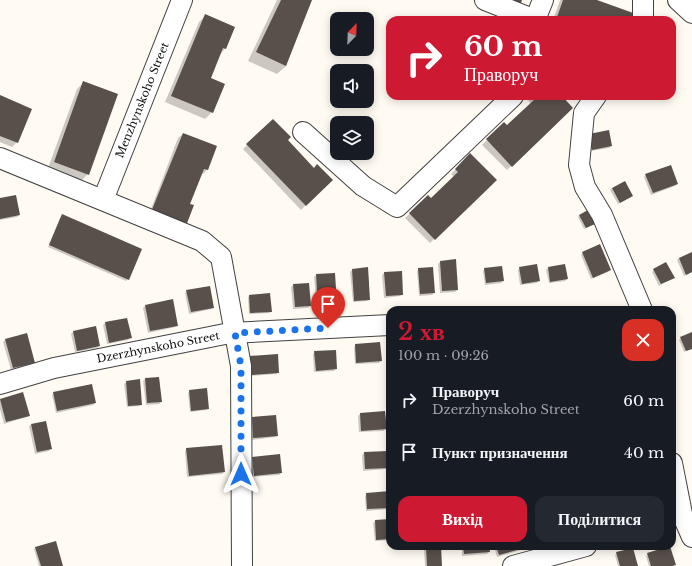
<!DOCTYPE html>
<html lang="uk">
<head>
<meta charset="utf-8">
<style>
  :root { --surface:#171b24; --page:#242831; --text:#f1f3f6; --muted:#9ea1a6; --accent:#ce1932 }
  body { margin:0; font-family:"Libre Baskerville",serif; background:var(--page); color:var(--text); height:100vh; display:flex; flex-direction:column; font-size:15px; white-space:nowrap }
  * { box-sizing:border-box; margin:0 }
  p { font-size:13px; color:var(--muted) }
  .icon { flex:none; width:22px; height:22px; fill:none; stroke:currentColor; stroke-width:2; stroke-linecap:round; stroke-linejoin:round }
  .map { position:relative; flex:1; overflow:hidden }
  .details { position:absolute; left:386px; top:306px; width:290px; height:244px; display:flex; flex-direction:column; background:var(--surface); border-radius:12px; box-shadow:0 2px 10px #0003 }
  .details>* { flex:none }
  .hud { position:absolute; left:386px; top:16px; width:290px; height:84px; border-radius:12px; box-shadow:0 2px 10px #0003; background:#ce1932; color:#fff; overflow:hidden }
  .needle { width:26px; rotate:23deg }
  .tools { position:absolute; left:330px; top:12px; display:grid; gap:8px }
  .tools a { display:grid; place-items:center; width:44px; height:44px; border-radius:8px; background:var(--surface); box-shadow:0 2px 10px #0003; font-size:20px }
  .pin { position:absolute; display:grid; place-items:center; width:34px; height:34px; color:#fff; margin:-41px -17px; border-radius:50% 50% 50% 0; rotate:-45deg; box-shadow:0 0 4px #0007 }
  .pin .icon { rotate:45deg }
  .me { position:absolute; width:44px; margin:-22px; rotate:0deg; stroke-linejoin:round; filter:drop-shadow(0 0 3px #0008) }
  .turn { display:flex; align-items:center; gap:14px; height:84px; padding:0 12px; font-size:18px }
  .turn .icon { width:52px; height:52px; stroke-width:2.5 }
  .turn b { display:block; font-size:28px; line-height:34px }
  .round { display:grid; place-items:center; flex:none; width:42px; height:42px; border-radius:12px; background:var(--page) }
  .headline { display:flex; align-items:center; justify-content:space-between; height:68px; padding:0 12px }
  h1 { font-size:24px; font-weight:600; line-height:30px; color:var(--accent) }
  .primary-button { display:flex; gap:8px; margin-top:auto; padding:8px 12px }
  .primary-button a { flex:1; height:46px; border-radius:12px; background:var(--accent); color:#fff; font-size:16px; font-weight:600; line-height:46px; text-align:center }
  .primary-button a+a { background:var(--page); color:var(--text) }
  ul { padding:0; list-style:none }
  li { display:flex; align-items:center; gap:12px; height:52px; padding:0 12px }
  li div { flex:1 }
  li b { display:block; font-size:15px }
  li em { font-style:normal }
  .map>svg:first-child { display:block }
  .shadow { fill:#0003 }
  .building { fill:#594f4b }
  .lines { fill:none; stroke-linecap:round; stroke-linejoin:round }
  .minor-casing { stroke:#424242; stroke-width:22 }
  .minor { stroke:#fff; stroke-width:20 }
  .route { stroke:#1a73e8; stroke-width:7; stroke-dasharray:0 12.6 }
  .labels { text-anchor:middle; dominant-baseline:central; stroke-width:4; stroke-linejoin:round; paint-order:stroke }
  .street-label { font-size:11px; fill:#0f0f0f; stroke:#fff }
</style>
</head>
<body>
<div class="map">
<svg width="692" height="566" viewBox="0 0 692 566">
  <rect width="100%" height="100%" fill="#fffbf2"/>
  <g class="shadow">
    <polygon points="277,0 311,0 286,66 277,74 248,61"/>
    <polygon points="560,0 595,0 636,20 553,20"/>
    <polygon points="206,15 234,27 225,49 219,55 209,78 212,112 205,119 165,102 199,22"/>
    <polygon points="83,83 88,174 81,181 48,168 77,89"/>
    <polygon points="0,96 17,142 12,147 0,142"/>
    <polygon points="532,96 561,96 572,108 507,170 482,145 504,123 507,127 531,104 528,100"/>
    <polygon points="273,120 286,141 314,169 331,180 301,210 243,149"/>
    <polygon points="183,134 207,170 203,174 201,173 188,204 148,217 178,138"/>
    <polygon points="588,137 611,146 609,148 591,151"/>
    <polygon points="470,155 495,180 430,243 405,218 428,196 431,200 454,177 451,174"/>
    <polygon points="646,175 677,184 675,186 651,195 644,177"/>
    <polygon points="612,188 632,196 618,204 610,190"/>
    <polygon points="0,199 19,215 17,217 0,220"/>
    <polygon points="580,215 592,225 584,229 578,217"/>
    <polygon points="62,216 128,279 126,281 48,247 60,218"/>
    <polygon points="583,253 610,270 608,272 591,279 581,255"/>
    <polygon points="692,253 692,272 684,276 677,260 679,258"/>
    <polygon points="455,261 457,290 455,292 440,293 438,264 440,262"/>
    <polygon points="520,268 539,281 537,283 520,285 518,270"/>
    <polygon points="548,268 567,279 565,281 549,283 546,270"/>
    <polygon points="419,269 434,293 432,295 419,296 417,271"/>
    <polygon points="485,269 503,281 501,283 485,285 483,271"/>
    <polygon points="352,270 369,299 367,301 353,302 350,272"/>
    <polygon points="654,270 671,279 659,286 652,272"/>
    <polygon points="384,273 402,294 400,296 384,298 382,275"/>
    <polygon points="316,275 336,306 334,308 317,309 314,277"/>
    <polygon points="293,285 310,306 308,308 293,309 291,287"/>
    <polygon points="187,291 213,307 211,309 189,314 185,293"/>
    <polygon points="250,296 271,311 269,313 249,314 248,297"/>
    <polygon points="172,301 177,325 175,327 148,333 143,308 145,306"/>
    <polygon points="105,323 130,338 128,340 107,344 103,325"/>
    <polygon points="73,332 99,346 97,348 75,352 71,334"/>
    <polygon points="692,333 692,349 684,352 679,340 681,338"/>
    <polygon points="26,334 34,362 32,364 11,370 3,342 5,340"/>
    <polygon points="356,345 381,361 379,363 355,364 354,347"/>
    <polygon points="315,352 336,369 334,371 314,372 313,354"/>
    <polygon points="277,355 278,372 276,374 249,376"/>
    <polygon points="145,379 161,402 159,404 146,405 143,381"/>
    <polygon points="126,382 141,404 139,406 127,407 124,384"/>
    <polygon points="190,391 208,409 206,410 190,412 188,393"/>
    <polygon points="22,393 28,415 26,417 4,424 0,409 0,400"/>
    <polygon points="54,393 95,403 93,405 56,413 52,395"/>
    <polygon points="384,412 386,429 384,431 359,432 358,416 360,414"/>
    <polygon points="252,418 277,435 275,437 252,440 250,420"/>
    <polygon points="31,425 51,449 49,451 35,454 29,426"/>
    <polygon points="187,449 224,472 222,474 187,477 185,451"/>
    <polygon points="364,453 388,467 386,469 363,471 362,455"/>
    <polygon points="253,458 281,473 279,475 252,477 251,460"/>
    <polygon points="390,492 390,509 366,511 365,496 367,494"/>
    <polygon points="390,520 390,540 375,541 373,523 375,521"/>
    <polygon points="462,546 488,546 489,552 487,554 462,556"/>
    <polygon points="494,546 522,546 523,548 521,550 497,557"/>
    <polygon points="36,547 62,566 39,566 34,549"/>
    <polygon points="440,547 441,566 425,566 424,550 426,548"/>
    <polygon points="617,553 637,566 618,566 615,555"/>
    <polygon points="648,554 674,565 673,566 649,566 646,556"/>
  </g>
  <g class="building">
    <polygon points="281,0 312,0 286,66 256,52"/>
    <polygon points="505,0 522,0 520,6"/>
    <polygon points="563,0 597,0 636,14 637,20 556,20"/>
    <polygon points="205,14 235,27 226,49 223,48 211,78 225,84 213,113 171,96"/>
    <polygon points="83,81 118,94 89,175 54,162"/>
    <polygon points="0,95 32,109 18,143 0,136"/>
    <polygon points="532,96 562,96 573,108 512,167 486,139 504,122 507,125 535,99"/>
    <polygon points="273,119 291,137 288,140 314,168 317,164 333,180 306,206 246,144"/>
    <polygon points="609,130 612,146 592,150 589,134"/>
    <polygon points="183,133 217,146 208,170 204,169 190,204 194,205 186,226 151,212"/>
    <polygon points="470,153 497,180 435,240 409,213 428,195 431,198 458,172 455,169"/>
    <polygon points="671,165 678,184 653,193 645,174"/>
    <polygon points="625,181 633,196 620,203 612,188"/>
    <polygon points="16,195 20,215 0,219 0,198"/>
    <polygon points="588,210 595,224 586,228 579,215"/>
    <polygon points="62,214 142,249 129,280 49,245"/>
    <polygon points="600,244 611,270 593,278 582,252"/>
    <polygon points="692,252 692,272 686,275 679,258"/>
    <polygon points="456,259 458,290 442,291 440,261"/>
    <polygon points="666,262 675,278 661,284 653,269"/>
    <polygon points="537,264 540,281 522,284 519,267"/>
    <polygon points="565,264 568,279 550,282 548,267"/>
    <polygon points="502,266 504,281 486,283 484,268"/>
    <polygon points="368,267 370,300 354,301 352,269"/>
    <polygon points="433,267 435,293 420,294 418,268"/>
    <polygon points="402,271 403,295 386,296 384,272"/>
    <polygon points="335,273 337,306 318,308 316,274"/>
    <polygon points="309,283 311,306 295,307 293,284"/>
    <polygon points="210,286 214,308 191,312 186,290"/>
    <polygon points="270,293 272,312 250,313 249,295"/>
    <polygon points="173,299 178,326 150,331 145,305"/>
    <polygon points="127,318 132,338 109,343 105,322"/>
    <polygon points="96,326 100,346 77,351 73,331"/>
    <polygon points="692,332 692,349 686,351 680,337"/>
    <polygon points="27,333 35,363 13,368 5,339"/>
    <polygon points="380,342 382,361 356,363 355,344"/>
    <polygon points="336,350 337,369 316,371 314,351"/>
    <polygon points="278,354 279,373 251,375 249,356"/>
    <polygon points="159,377 162,402 147,403 145,378"/>
    <polygon points="140,379 142,405 128,406 126,381"/>
    <polygon points="92,384 96,403 57,411 53,392"/>
    <polygon points="207,388 209,409 191,411 189,390"/>
    <polygon points="23,392 30,416 6,422 0,399"/>
    <polygon points="385,411 387,429 361,431 360,413"/>
    <polygon points="276,415 278,436 253,438 252,417"/>
    <polygon points="46,421 52,449 37,452 31,424"/>
    <polygon points="222,445 225,472 189,476 186,448"/>
    <polygon points="388,451 389,468 365,469 364,452"/>
    <polygon points="280,454 282,473 254,476 252,457"/>
    <polygon points="390,491 390,508 367,509 366,493"/>
    <polygon points="390,519 390,539 376,540 375,520"/>
    <polygon points="56,541 63,566 41,566 35,547"/>
    <polygon points="441,546 442,566 427,566 426,547"/>
    <polygon points="463,546 489,546 490,552 464,554"/>
    <polygon points="496,546 523,546 524,548 499,555"/>
    <polygon points="670,546 676,565 672,566 651,566 647,553"/>
    <polygon points="633,548 638,566 620,566 616,552"/>
  </g>
  <g class="lines">
    <g class="minor-casing">
      <g id="minor">
        <polyline points="485,0 535,20"/>
        <polyline points="678,0 692,13"/>
        <polyline points="535,20 543,0"/>
        <polyline points="643,20 643,0"/>
        <polyline points="596,96 584,113 579,165 585,187 602,215 642,310"/>
        <polyline points="303,132 363,186 397,207 513,96"/>
        <polyline points="0,158 202,241 221,257 241,366 242,566"/>
        <polyline points="103,200 182,0"/>
        <polyline points="0,384 54,368 230,333 390,325"/>
        <polyline points="672,463 682,514 692,537"/>
        <polyline points="513,566 586,546"/>
      </g>
    </g>
    <use href="#minor" class="minor"/>
  </g>
  <g class="lines">
    <polyline class="route" points="241,474 241,366 235,333 328,328"/>
  </g>
  <g class="labels">
    <g class="street-label">
      <text transform="translate(142 100) rotate(-68)">Menzhynskoho Street</text>
      <text transform="translate(158 347) rotate(-11)">Dzerzhynskoho Street</text>
    </g>
  </g>
</svg>
<div class="tools">
<a><svg class="needle" viewBox="-14 -14 28 28"><path d="M0-13l5 13h-10z" fill="#e53935"/><path d="M0 13l5-13h-10z" fill="#9ea1a6"/></svg></a>
<a><svg class="icon" aria-label="sound" viewBox="0 0 24 24"><path d="M4 9h4l5-4v14l-5-4H4zM17 9q2 3 0 6"/></svg></a>
<a><svg class="icon" aria-label="layers" viewBox="0 0 24 24"><path d="M12 4l9 5-9 5-9-5zM3 14l9 5 9-5"/></svg></a>
</div>
<div class="pin" style="left:328px;top:328px;background:#d93025"><svg class="icon" aria-label="arrive" viewBox="0 0 24 24"><path d="M6 21V4h12l-3 4 3 4H6"/></svg></div>
<svg class="me" style="left:241px;top:474px" viewBox="-20 -20 40 40"><path d="M0-17L14 15 0 8-14 15z" fill="#1a73e8" stroke="#fff" stroke-width="4"/></svg>
<div class="hud">
<div class="turn"><svg class="icon" aria-label="right" viewBox="0 0 24 24"><path d="M7 20v-9h11M14 6l5 5-5 5"/></svg><div><b>60 m</b>Праворуч</div></div>
</div>
<section class="details">
<div class="headline"><div><h1>2 хв</h1><p>100 m · 09:26</p></div><a class="round" style="background:#d93025;color:#fff"><svg class="icon" aria-label="close" viewBox="0 0 24 24"><path d="M6 6l12 12M18 6L6 18"/></svg></a></div>
<ul>
<li><svg class="icon" aria-label="right" viewBox="0 0 24 24"><path d="M7 20v-9h11M14 6l5 5-5 5"/></svg><div><b>Праворуч</b><p>Dzerzhynskoho Street</p></div><em>60 m</em></li>
<li><svg class="icon" aria-label="arrive" viewBox="0 0 24 24"><path d="M6 21V4h12l-3 4 3 4H6"/></svg><div><b>Пункт призначення</b></div><em>40 m</em></li>
</ul>
<div class="primary-button"><a>Вихід</a><a>Поділитися</a></div>
</section>
</div>
</body>
</html>
